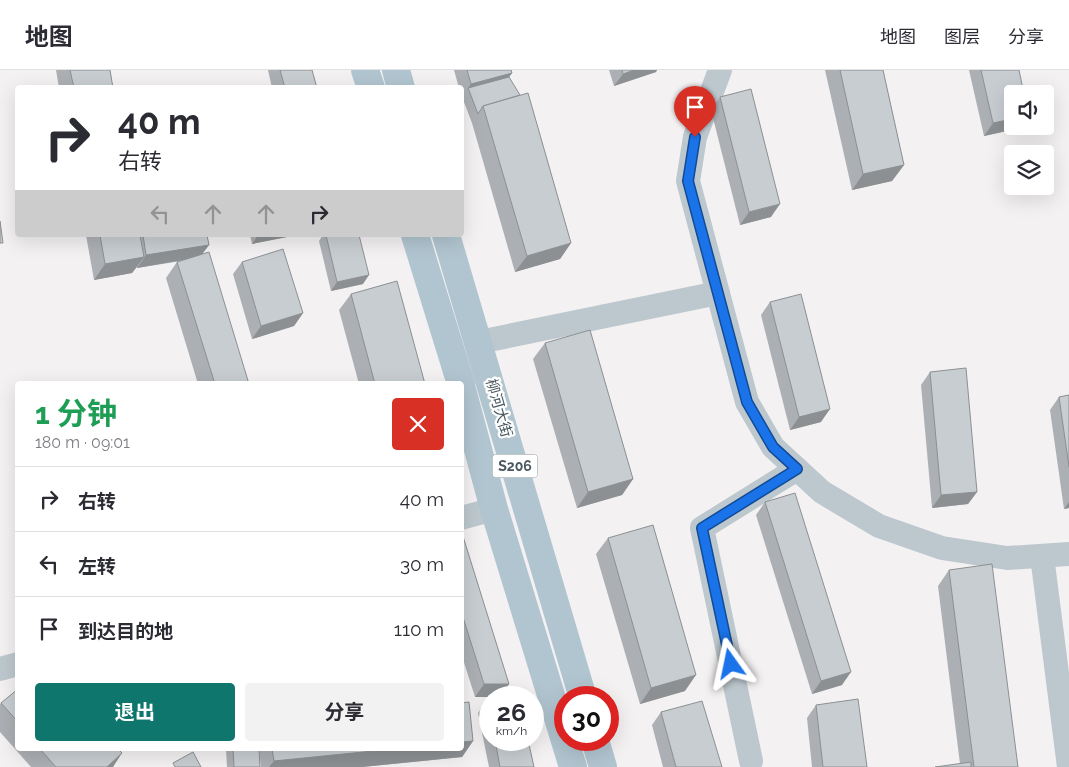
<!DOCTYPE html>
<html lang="zh">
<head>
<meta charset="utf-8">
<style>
  :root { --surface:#fff; --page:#f2f2f3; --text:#2b2b33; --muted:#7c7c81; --line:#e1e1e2; --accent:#0f766e }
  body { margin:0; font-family:Raleway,"Noto Sans SC",sans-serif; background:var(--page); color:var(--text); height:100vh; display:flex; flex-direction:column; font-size:19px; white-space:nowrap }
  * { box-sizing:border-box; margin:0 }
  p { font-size:16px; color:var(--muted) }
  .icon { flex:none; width:28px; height:28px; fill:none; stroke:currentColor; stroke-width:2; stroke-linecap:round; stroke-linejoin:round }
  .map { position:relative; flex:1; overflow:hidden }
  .details { position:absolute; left:15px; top:311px; width:449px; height:370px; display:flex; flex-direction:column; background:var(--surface); border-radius:5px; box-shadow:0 5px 20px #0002 }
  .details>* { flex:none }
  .guide { position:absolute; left:15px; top:15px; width:449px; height:152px; border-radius:5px; box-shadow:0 5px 20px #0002; background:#fff; color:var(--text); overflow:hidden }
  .fabs { position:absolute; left:1004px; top:15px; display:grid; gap:10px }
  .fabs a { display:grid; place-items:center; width:50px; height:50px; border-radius:5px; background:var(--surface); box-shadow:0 5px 20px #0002; font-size:25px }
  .speed { position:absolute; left:479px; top:616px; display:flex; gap:10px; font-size:25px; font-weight:700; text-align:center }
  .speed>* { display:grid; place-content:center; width:65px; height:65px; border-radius:50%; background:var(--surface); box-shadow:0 5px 20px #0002; line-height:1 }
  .speed small { font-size:12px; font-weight:400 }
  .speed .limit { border:8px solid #d22; background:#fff; color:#111 }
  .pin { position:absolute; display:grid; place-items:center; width:42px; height:42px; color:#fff; margin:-51px -21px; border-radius:50% 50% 50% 0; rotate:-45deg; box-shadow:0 0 5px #0007 }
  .pin .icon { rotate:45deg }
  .me { position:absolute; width:55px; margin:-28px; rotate:348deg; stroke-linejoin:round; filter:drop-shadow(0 0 4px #0008) }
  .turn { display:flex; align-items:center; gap:18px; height:105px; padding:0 20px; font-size:22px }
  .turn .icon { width:65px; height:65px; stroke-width:2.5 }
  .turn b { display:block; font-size:35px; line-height:42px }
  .lanes { display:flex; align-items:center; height:48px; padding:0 20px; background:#0003; justify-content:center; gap:25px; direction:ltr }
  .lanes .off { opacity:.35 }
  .round { display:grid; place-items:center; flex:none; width:52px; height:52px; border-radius:5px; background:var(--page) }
  .headline { display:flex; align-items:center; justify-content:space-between; height:85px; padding:0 20px }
  h1 { font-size:30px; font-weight:700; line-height:38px; color:#1e9e55 }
  .button { display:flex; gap:10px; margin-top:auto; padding:10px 20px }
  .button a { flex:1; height:58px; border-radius:5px; background:var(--accent); color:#fff; font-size:20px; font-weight:700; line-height:58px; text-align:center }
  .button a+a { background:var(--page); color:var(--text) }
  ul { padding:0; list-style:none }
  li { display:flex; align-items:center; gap:15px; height:65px; padding:0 20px; border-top:1px solid var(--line) }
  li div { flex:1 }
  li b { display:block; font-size:19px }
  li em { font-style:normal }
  header { display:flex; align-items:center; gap:30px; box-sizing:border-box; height:70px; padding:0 25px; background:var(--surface); border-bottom:1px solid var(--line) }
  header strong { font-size:24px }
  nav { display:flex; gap:28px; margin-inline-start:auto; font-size:18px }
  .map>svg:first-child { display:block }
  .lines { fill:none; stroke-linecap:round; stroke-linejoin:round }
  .minor { stroke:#bdc8ce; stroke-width:24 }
  .primary { stroke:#b1c5d0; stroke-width:28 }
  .wall { fill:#acb0b4 }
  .shaded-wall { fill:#8c9092 }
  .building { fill:#c8cdd1; stroke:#8c9092 }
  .route-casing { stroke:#114b97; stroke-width:12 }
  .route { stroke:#1a73e8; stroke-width:9 }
  .labels { text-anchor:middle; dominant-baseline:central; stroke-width:4.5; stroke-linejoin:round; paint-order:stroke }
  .shield { fill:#fff; stroke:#808a8f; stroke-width:1 }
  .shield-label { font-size:14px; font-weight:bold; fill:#49585f }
  .street-label { font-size:15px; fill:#49585f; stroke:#fff }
</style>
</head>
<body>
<header>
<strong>地图</strong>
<nav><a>地图</a><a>图层</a><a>分享</a></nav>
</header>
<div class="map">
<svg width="1069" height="697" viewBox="0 0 1069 697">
  <rect width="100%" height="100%" fill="#f4f1f2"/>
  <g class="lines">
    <g class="minor">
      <polyline points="720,0 695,67 688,111 747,332 773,377 822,422 879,456 942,478 1007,488 1069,484"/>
      <polyline points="479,272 718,223"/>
      <polyline points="461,448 494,439"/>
      <polyline points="1042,486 1069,697"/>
      <polyline points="0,599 18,594"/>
      <polyline points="751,691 702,458 797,399"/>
    </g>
    <g class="primary">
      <polyline points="365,0 371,18"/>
      <polyline points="396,0 401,18"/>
      <polyline points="415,165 461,314"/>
      <polyline points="446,165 583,628"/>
      <polyline points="461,316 494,439 573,697"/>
      <polyline points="595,670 603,697"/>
    </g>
  </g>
  <g class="wall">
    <polygon points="56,0 110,0 113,18 59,18"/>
    <polygon points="268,0 312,0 317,18 272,18"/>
    <polygon points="454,0 511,0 512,3 509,7 571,173 560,189 515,202 472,53 462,27 461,18 459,18"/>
    <polygon points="609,0 657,0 656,2 614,16"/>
    <polygon points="825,0 883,0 904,95 892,111 852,120"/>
    <polygon points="969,0 1019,0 1020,58 984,66"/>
    <polygon points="720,27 771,147 740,155 711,40"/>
    <polygon points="86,165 207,165 209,175 202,184 249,314 198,314 166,208 177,192 181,191 137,198 137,197 132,203 94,210"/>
    <polygon points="250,165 297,165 252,174"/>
    <polygon points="323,165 359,165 363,214 331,221 319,171"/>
    <polygon points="242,192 303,243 294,256 252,269 233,204"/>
    <polygon points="351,224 425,314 359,314 339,240"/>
    <polygon points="770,232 821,352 790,360 761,245"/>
    <polygon points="545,273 633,409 622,425 577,438 533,289"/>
    <polygon points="930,302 977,422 968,434 932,438 921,315"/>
    <polygon points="1069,325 1069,438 1064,439 1050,340 1059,327"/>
    <polygon points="765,432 842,615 812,624 756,445"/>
    <polygon points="461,460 500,627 475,627 461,583"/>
    <polygon points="608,468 685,621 640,634 596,484"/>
    <polygon points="949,500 1018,697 935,697 960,694 938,516"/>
    <polygon points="18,619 18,679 118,679 113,697 31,697 0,662 0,634"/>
    <polygon points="487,630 490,630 490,670 528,670 534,697 489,697 478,643"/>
    <polygon points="816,635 867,697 812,697 807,648"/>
    <polygon points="661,642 722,697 663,697 652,655"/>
    <polygon points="473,671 462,687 362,697 261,697 259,679 461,679"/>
    <polygon points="226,679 259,679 260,697 227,697"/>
  </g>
  <g class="shaded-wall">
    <polygon points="634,0 657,0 656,2 614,16 623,4"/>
    <polygon points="512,3 503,16 468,18 471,14"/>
    <polygon points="1012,49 1012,56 1021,56 1020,58 984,66 993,53"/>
    <polygon points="904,95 892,111 852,120 863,104"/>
    <polygon points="780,134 771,147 740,155 749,142"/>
    <polygon points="258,165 297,165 252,174"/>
    <polygon points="571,173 560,189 515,202 527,186"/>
    <polygon points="209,175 200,187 137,198 146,185"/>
    <polygon points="144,187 132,203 94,210 105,194"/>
    <polygon points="369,205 363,214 331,221 337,212"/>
    <polygon points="303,243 294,256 252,269 261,256"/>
    <polygon points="830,339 821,352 790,360 799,347"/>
    <polygon points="633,409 622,425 577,438 588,422"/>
    <polygon points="977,422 968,434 932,438 941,425"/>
    <polygon points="1069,432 1069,438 1064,439"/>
    <polygon points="851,602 842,615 812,624 821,611"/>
    <polygon points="696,605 685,621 640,634 651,618"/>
    <polygon points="484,614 509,614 500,627 475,627"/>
    <polygon points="473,671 462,687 362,697 269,697 274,691 393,679 461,679 461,672"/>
    <polygon points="122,683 113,697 107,697"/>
  </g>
  <g class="building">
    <polygon points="70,0 110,0 113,18 74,18"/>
    <polygon points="280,0 312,0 317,18 285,18"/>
    <polygon points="467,0 511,0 512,3 471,14"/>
    <polygon points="622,0 634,0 623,4"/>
    <polygon points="840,0 883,0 904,95 863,104"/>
    <polygon points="981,0 1019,0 1024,24 1012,24 1012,49 993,53"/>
    <polygon points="509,7 520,25 483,36 478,44 468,18"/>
    <polygon points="751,19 780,134 749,142 720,27"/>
    <polygon points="528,23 571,173 527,186 483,36"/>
    <polygon points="0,151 3,173 0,173"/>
    <polygon points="100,165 140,165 144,187 105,194"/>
    <polygon points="143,165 207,165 209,175 146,185"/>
    <polygon points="326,165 359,165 369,205 337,212"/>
    <polygon points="283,179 303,243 261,256 242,192"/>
    <polygon points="209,182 249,314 215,314 177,192"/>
    <polygon points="397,211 425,314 375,314 351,224"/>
    <polygon points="801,224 830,339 799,347 770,232"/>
    <polygon points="590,260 633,409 588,422 545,273"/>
    <polygon points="966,298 977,422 941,425 930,302"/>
    <polygon points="1069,325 1069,397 1059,327"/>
    <polygon points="795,423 851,602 821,611 765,432"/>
    <polygon points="653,455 696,605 651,618 608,468"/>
    <polygon points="461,460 509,614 484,614 461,541"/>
    <polygon points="992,494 1018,697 974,697 949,500"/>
    <polygon points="18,619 18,652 1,633"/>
    <polygon points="519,624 520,628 500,628"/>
    <polygon points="858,629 867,697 823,697 816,635"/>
    <polygon points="487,630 490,630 490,646"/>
    <polygon points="702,631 722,697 676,697 661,642"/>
    <polygon points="469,632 473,671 461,672 461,633"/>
    <polygon points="495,670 528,670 534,697 500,697"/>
    <polygon points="40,679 118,679 122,683 107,697 56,697"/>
    <polygon points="233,679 259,679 260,697 234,697"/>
    <polygon points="272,679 393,679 274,691"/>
    <polygon points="193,682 201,697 175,697 173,693"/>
    <polygon points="971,692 971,697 935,697"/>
  </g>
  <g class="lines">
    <g class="route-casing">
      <polyline id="route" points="695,67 688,111 747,332 773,377 797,399 702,458 731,594"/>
    </g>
    <use href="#route" class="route"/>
  </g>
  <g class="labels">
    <rect class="shield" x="492.5" y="384.5" width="45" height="23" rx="4"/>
    <g class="shield-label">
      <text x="515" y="396">S206</text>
    </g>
    <g class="street-label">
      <text transform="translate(499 338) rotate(74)">柳河大街</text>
    </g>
  </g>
</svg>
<div class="fabs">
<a><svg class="icon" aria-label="sound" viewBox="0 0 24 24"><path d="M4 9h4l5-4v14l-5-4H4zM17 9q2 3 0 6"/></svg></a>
<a><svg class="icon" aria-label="layers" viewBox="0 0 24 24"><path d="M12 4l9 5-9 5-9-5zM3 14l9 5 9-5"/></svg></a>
</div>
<div class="speed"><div>26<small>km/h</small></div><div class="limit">30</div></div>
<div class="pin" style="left:695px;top:67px;background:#d93025"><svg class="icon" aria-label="arrive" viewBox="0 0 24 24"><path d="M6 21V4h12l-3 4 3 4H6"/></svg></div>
<svg class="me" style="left:731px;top:594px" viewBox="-20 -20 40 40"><path d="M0-17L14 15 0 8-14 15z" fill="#1a73e8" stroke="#fff" stroke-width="4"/></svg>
<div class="guide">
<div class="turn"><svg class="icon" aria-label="right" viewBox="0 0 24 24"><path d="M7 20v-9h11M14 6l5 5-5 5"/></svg><div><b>40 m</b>右转</div></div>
<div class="lanes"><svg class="icon off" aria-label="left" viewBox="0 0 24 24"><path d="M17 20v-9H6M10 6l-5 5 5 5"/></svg><svg class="icon off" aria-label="ahead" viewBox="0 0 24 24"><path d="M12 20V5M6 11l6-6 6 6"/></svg><svg class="icon off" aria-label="ahead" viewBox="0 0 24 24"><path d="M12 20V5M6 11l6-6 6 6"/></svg><svg class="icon" aria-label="right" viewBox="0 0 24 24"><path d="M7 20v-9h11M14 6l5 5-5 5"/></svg></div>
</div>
<section class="details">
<div class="headline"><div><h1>1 分钟</h1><p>180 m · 09:01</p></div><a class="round" style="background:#d93025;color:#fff"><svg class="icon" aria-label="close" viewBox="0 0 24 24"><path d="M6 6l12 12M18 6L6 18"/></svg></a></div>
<ul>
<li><svg class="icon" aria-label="right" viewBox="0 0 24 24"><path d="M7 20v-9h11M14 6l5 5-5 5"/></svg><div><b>右转</b></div><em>40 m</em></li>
<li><svg class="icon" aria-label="left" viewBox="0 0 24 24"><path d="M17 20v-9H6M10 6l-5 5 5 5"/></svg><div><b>左转</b></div><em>30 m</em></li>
<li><svg class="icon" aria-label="arrive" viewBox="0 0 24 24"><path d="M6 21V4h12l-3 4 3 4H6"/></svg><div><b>到达目的地</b></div><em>110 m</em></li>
</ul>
<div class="button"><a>退出</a><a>分享</a></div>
</section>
</div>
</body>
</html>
